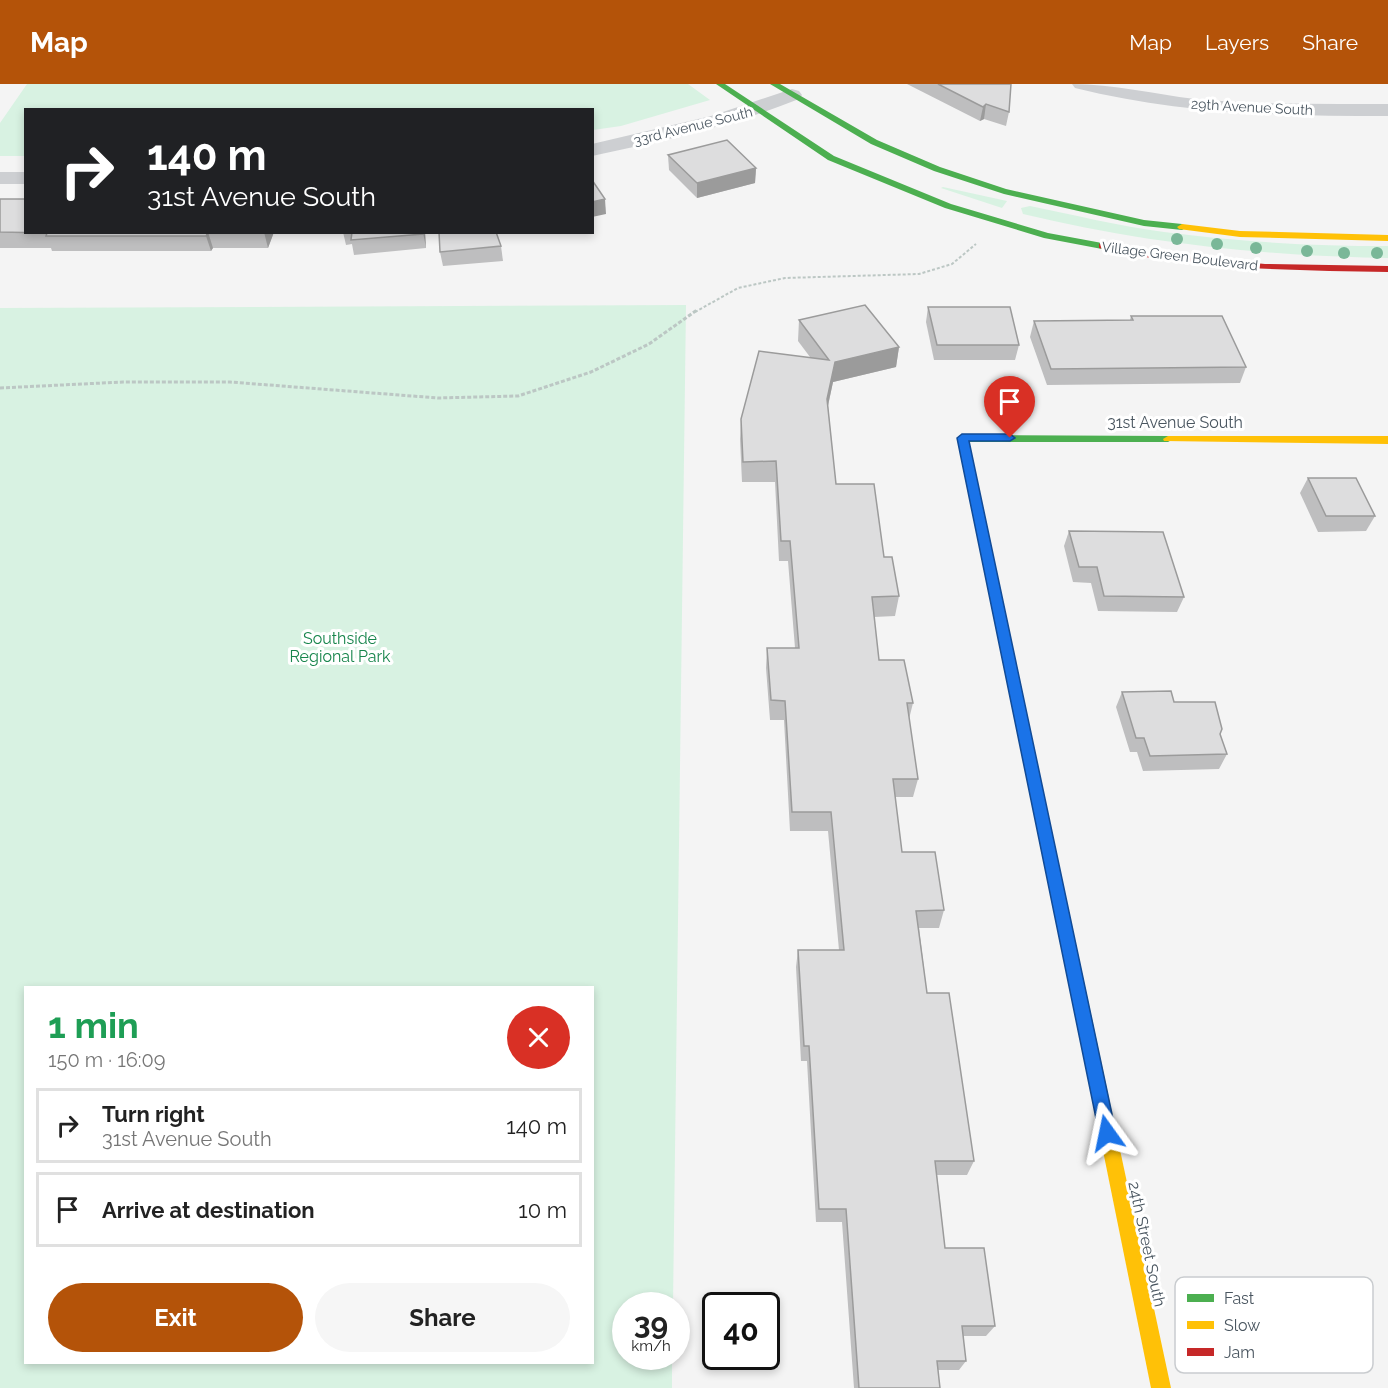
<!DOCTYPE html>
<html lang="en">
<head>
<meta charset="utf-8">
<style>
  :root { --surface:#fff; --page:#f6f6f6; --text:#222; --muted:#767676; --line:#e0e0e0; --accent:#b45309 }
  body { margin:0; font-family:Raleway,sans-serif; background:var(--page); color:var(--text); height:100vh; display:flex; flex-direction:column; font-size:22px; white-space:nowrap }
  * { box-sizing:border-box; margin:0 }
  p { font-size:20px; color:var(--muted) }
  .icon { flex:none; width:33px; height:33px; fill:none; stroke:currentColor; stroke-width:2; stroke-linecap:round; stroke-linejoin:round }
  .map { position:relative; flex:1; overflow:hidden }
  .panel { position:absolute; left:24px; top:902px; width:570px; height:378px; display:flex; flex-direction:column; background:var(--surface); border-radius:0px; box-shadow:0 3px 9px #0003 }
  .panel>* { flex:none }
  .guide { position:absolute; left:24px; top:24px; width:570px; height:126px; border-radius:0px; box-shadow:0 3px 9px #0003; background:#202124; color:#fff; overflow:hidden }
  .speed { position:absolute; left:612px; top:1208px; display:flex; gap:12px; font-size:30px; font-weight:700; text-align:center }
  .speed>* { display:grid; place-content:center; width:78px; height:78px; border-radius:50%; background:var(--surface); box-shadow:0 3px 9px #0003; line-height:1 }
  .speed small { font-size:15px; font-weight:400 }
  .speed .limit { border:3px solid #111; border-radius:9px; background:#fff; color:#111 }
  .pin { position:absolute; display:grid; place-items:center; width:51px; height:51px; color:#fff; margin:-62px -26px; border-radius:50% 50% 50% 0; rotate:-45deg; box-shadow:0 0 6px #0007 }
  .pin .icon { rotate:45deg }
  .me { position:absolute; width:66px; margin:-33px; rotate:348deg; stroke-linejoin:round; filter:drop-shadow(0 0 4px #0008) }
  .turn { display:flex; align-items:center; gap:21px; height:126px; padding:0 24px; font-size:27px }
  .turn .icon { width:78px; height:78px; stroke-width:2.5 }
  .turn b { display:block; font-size:42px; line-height:51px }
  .round { display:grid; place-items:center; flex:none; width:63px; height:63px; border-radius:32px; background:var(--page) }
  .summary { display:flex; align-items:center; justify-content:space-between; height:102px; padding:0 24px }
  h1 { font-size:36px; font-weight:700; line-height:45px; color:#1e9e55 }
  .button { display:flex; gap:12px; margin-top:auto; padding:12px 24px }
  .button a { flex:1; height:69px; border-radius:36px; background:var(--accent); color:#fff; font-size:24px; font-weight:700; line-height:69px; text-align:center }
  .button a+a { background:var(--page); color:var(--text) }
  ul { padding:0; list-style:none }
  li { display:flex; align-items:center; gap:18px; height:75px; margin:0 12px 9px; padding:0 12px; border:3px solid var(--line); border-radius:0px }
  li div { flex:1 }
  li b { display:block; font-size:22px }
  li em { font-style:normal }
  header { display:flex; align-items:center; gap:36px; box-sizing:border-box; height:84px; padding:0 30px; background:var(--accent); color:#fff }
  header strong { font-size:28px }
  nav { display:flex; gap:33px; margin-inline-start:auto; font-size:21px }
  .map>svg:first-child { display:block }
  .green { fill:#d8f2e2; fill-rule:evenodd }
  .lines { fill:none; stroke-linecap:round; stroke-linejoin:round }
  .path-far1 { stroke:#bcc7c4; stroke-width:2; stroke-dasharray:3 2; stroke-linecap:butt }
  .path { stroke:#bcc7c4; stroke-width:3; stroke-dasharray:4 2; stroke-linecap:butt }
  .street { fill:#cdcfd2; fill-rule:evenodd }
  .fast { fill:#4caf50; fill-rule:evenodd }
  .slow { fill:#ffc107; fill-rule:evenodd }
  .jam { fill:#c62828; fill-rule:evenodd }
  .tree { fill:#7ab798 }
  .wall { fill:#bebebf }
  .shaded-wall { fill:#9b9b9b }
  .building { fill:#ddddde; stroke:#9b9b9b; stroke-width:1.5 }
  .route { fill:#1a73e8; stroke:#114b97; stroke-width:1.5 }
  .labels { text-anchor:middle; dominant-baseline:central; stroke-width:6; stroke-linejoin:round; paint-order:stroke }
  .far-street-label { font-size:14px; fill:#4a5660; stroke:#fff }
  .street-label { font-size:16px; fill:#4a5660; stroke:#fff }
  .park-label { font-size:16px; fill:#17854c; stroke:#fff }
  .key { fill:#fff; stroke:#c9cccf; stroke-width:1.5 }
  .key-label { font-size:16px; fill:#4a5660 }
</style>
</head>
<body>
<header>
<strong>Map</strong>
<nav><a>Map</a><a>Layers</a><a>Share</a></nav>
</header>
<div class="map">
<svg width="1388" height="1304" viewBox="0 0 1388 1304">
  <rect width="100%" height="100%" fill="#f4f4f4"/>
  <g class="green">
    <polygon points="27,0 688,0 710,16 621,42 593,46 592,26 26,26 25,72 0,72 0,39"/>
    <polygon points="943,103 1007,117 1002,124 941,104"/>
    <path d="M1030,122C1074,131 1119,142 1164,148C1239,158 1313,162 1388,162V174C1264,172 1143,159 1023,130L1021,124Z"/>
    <path d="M686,221L673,1221H626V1272H672V1304H0V224ZM26,903H592V1278H26Z"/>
  </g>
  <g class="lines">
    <polyline class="path-far1" points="695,228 738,204 785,194 919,190 952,180 976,160"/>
    <polyline class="path" points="0,304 123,298 230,298 438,314 518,312 591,288 649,260 697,226"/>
    <g class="street">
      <path d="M1072,0C1114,0 1153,10 1195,15C1259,21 1324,20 1388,20V32C1282,32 1179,30 1075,4Z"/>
      <path d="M792,5L799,7L802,11L799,15C732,42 663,57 592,72V60L711,32Z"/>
      <rect x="0" y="88" width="26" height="12"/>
    </g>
    <g class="fast">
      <polygon points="716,0 725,0 834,72 951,120 1048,149 1102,159 1107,162 1102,165 1044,154 945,124 828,76"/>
      <polygon points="770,0 780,0 877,56 940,83 1006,105 1144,136 1182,140 1187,143 1182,146 1144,142 1004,110 934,87 871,60"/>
      <polygon points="962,351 1168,352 1173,355 1168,358 968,358 1098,963 1096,968 1090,971 1084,968 1082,963 957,354"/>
    </g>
    <g class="slow">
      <polygon points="1182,140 1240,147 1388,151 1388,157 1240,153 1179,145 1177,143"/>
      <polygon points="1168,352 1388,352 1388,360 1164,357 1163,355"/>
      <polygon points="1090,955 1096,958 1098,963 1171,1304 1151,1304 1082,963 1084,958"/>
    </g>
    <path class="jam" d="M1102,159L1149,168L1265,180L1388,182V188C1292,186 1193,186 1099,164V160Z"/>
  </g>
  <g class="tree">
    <circle cx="1177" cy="155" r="6"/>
    <circle cx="1217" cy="160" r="6"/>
    <circle cx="1256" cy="164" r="6"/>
    <circle cx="1307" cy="167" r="6"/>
    <circle cx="1344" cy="169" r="6"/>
    <circle cx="1377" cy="169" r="6"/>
  </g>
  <g class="wall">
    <polygon points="907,0 1011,0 1009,28 1006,42 984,35 980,37"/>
    <polygon points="668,71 756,84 755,99 697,114 669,86"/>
    <polygon points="0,115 274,148 268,164 213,164 211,167 52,167 51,164 0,164"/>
    <polygon points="343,148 425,148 426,164 354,171 352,160 346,161"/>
    <polygon points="501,162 503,177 443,182 440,168"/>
    <polygon points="928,223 1019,261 1015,276 934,276 926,238"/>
    <polygon points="1131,232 1246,283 1240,299 1047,301 1030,253 1034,237 1130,236"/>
    <polygon points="799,236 899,263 896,283 833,298 828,322 836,400 884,473 899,512 895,532 874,533 879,576 913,619 909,635 918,695 913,713 895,713 902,768 944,826 939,844 919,844 927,909 974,1077 967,1091 937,1091 945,1164 995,1242 986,1252 963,1252 966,1277 959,1286 938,1286 940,1304 854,1304 842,1138 816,1138 807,977 801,977 796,883 798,866 839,866 828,747 790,747 784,636 770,636 766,584 767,564 795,564 788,477 779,477 775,398 742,398 740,355 741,335 810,273 798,257"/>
    <polygon points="1308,394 1375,432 1366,447 1318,448 1300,409"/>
    <polygon points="1069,447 1184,513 1177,528 1098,527 1091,499 1073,498 1064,462"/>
    <polygon points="1122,608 1174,618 1220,650 1227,670 1219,685 1143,687 1137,668 1130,668 1116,623"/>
  </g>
  <g class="shaded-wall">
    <polygon points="986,20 984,35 980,37 983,23"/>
    <polygon points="756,84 755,99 697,114 697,99"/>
    <polygon points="605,115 606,130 592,133 592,118"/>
    <polygon points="208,148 213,164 211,167 206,152"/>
    <polygon points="264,148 274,148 268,164"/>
    <polygon points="423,148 425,148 426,164"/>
    <polygon points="899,263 896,283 833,298 825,335 827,315 835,278"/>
  </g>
  <g class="building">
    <polygon points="938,0 1011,0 1009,28 986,20 983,23"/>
    <polygon points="727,56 756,84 697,99 668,71"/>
    <polygon points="592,96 605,115 592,118"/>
    <polygon points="0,115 26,115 26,148 208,148 206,152 46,152 47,149 0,148"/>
    <polygon points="352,148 423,148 423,150 351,156"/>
    <polygon points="439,148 496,148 501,162 440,168"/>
    <polygon points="865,221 899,263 835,278 827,315 836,400 874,400 884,473 892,473 899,512 872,513 879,576 904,576 913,619 907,619 918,695 893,695 902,768 935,768 944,826 916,827 927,909 949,909 974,1077 935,1077 945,1164 984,1164 995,1242 962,1242 966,1277 937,1277 940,1304 859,1304 846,1125 819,1125 809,962 804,962 798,866 844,866 831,728 792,728 785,617 771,616 767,564 799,564 790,457 781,457 776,377 743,378 741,335 759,267 829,276 799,236"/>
    <polygon points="928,223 1010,223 1019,261 937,261"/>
    <polygon points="1131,232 1222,232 1246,283 1051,285 1034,237 1133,236"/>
    <polygon points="1308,394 1356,394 1375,432 1326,432"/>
    <polygon points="1069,447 1163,448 1184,513 1104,512 1097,483 1079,483"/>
    <polygon points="1171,607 1174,618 1215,618 1222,645 1220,650 1227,670 1150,672 1144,654 1136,654 1122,608"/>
  </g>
  <polygon class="route" points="962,350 1010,350 1015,354 1010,357 969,357 1116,1049 1113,1055 1107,1057 1101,1055 1099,1049 957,354"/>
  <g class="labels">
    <g class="far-street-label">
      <text transform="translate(1252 23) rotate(3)">29th Avenue South</text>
      <text transform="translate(693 42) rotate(-14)">33rd Avenue South</text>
      <text transform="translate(1180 172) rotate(7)">Village Green Boulevard</text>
    </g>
    <g class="street-label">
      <text x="1175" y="338">31st Avenue South</text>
      <text transform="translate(1147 1160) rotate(78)">24th Street South</text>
    </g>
    <g class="park-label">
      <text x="340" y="554">Southside<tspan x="340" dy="18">Regional Park</tspan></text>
    </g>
  </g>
  <rect x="1175" y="1193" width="198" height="96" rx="9" class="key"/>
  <rect x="1187" y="1210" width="27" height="8" fill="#4caf50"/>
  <rect x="1187" y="1237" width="27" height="8" fill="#ffc107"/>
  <rect x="1187" y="1264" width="27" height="8" fill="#c62828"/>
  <g class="key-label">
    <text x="1224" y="1220">Fast</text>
    <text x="1224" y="1247">Slow</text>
    <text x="1224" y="1274">Jam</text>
  </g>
</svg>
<div class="speed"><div>39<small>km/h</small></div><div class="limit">40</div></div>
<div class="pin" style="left:1010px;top:354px;background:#d93025"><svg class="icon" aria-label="arrive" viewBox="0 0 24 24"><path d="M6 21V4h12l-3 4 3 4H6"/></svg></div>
<svg class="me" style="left:1107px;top:1049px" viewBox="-20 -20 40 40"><path d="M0-17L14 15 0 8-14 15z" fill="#1a73e8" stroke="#fff" stroke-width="4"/></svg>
<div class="guide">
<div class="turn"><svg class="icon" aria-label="right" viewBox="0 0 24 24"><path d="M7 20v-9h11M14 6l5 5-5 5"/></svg><div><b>140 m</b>31st Avenue South</div></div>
</div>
<section class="panel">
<div class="summary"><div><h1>1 min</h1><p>150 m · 16:09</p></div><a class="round" style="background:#d93025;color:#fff"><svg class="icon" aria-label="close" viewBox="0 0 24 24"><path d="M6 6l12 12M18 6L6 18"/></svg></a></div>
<ul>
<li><svg class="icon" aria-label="right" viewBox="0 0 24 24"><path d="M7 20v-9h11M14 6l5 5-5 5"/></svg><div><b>Turn right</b><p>31st Avenue South</p></div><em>140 m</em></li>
<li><svg class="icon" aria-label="arrive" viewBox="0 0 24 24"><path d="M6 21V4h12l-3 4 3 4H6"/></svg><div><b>Arrive at destination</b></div><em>10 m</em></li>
</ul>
<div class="button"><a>Exit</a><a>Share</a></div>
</section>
</div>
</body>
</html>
